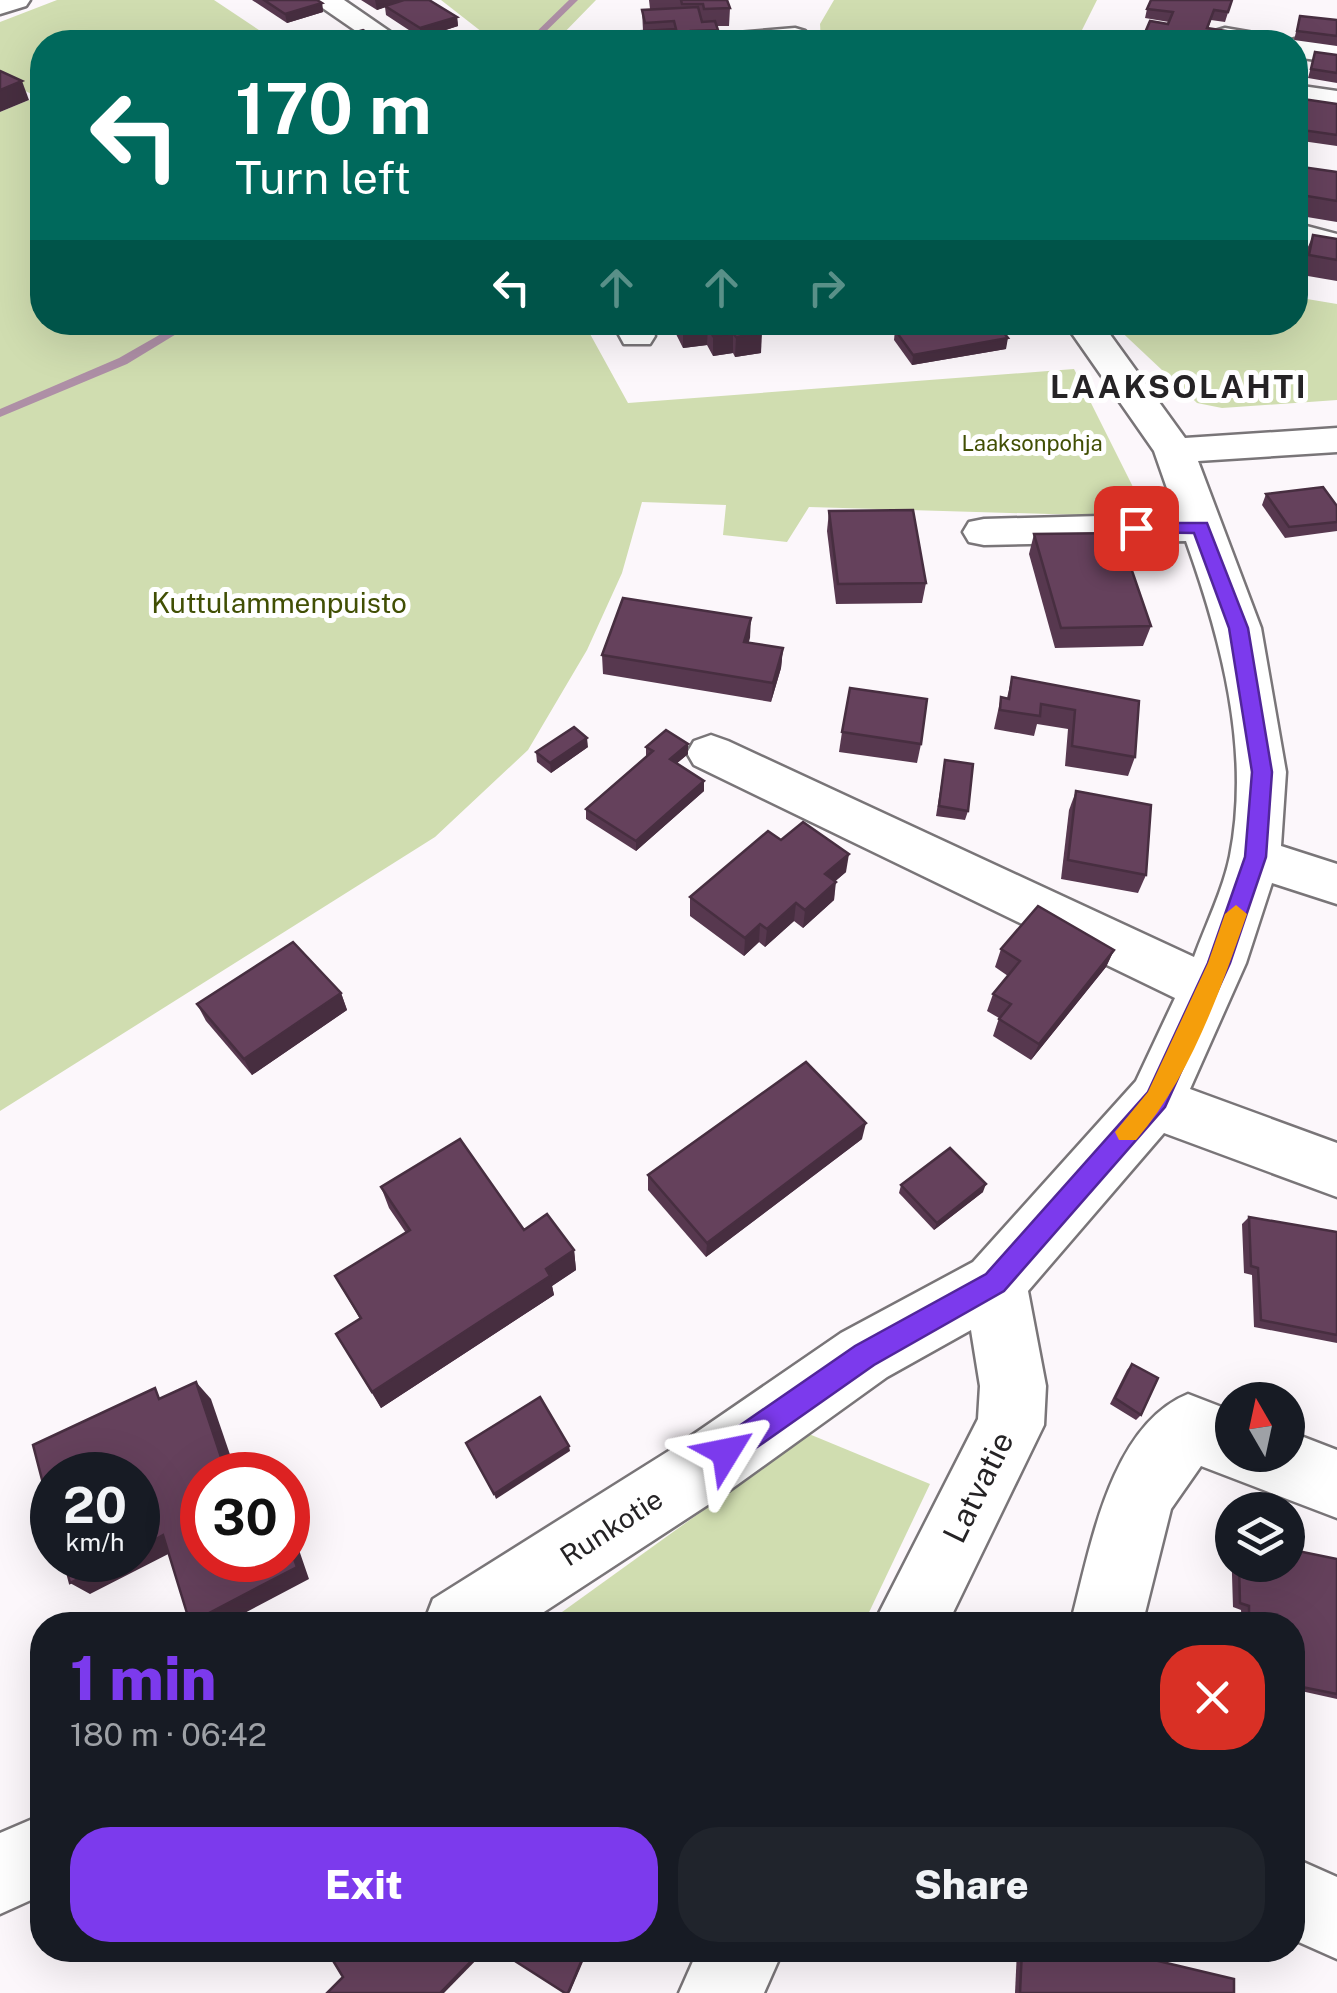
<!DOCTYPE html>
<html lang="en">
<head>
<meta charset="utf-8">
<style>
  :root { --surface:#171b24; --page:#20242c; --text:#f1f3f6; --muted:#9ea1a6; --accent:#7c3aed }
  body { margin:0; font-family:"Public Sans",sans-serif; background:var(--page); color:var(--text); height:100vh; display:flex; flex-direction:column; font-size:38px; white-space:nowrap }
  * { box-sizing:border-box; margin:0 }
  p { font-size:32px; color:var(--muted) }
  .icon { flex:none; width:55px; height:55px; fill:none; stroke:currentColor; stroke-width:2; stroke-linecap:round; stroke-linejoin:round }
  .map { position:relative; flex:1; overflow:hidden }
  .side { position:absolute; left:30px; top:1612px; width:1275px; height:350px; display:flex; flex-direction:column; background:var(--surface); border-radius:40px; box-shadow:0 10px 40px #0002 }
  .side>* { flex:none }
  .guide { position:absolute; left:30px; top:30px; width:1278px; height:305px; border-radius:40px; box-shadow:0 10px 40px #0002; background:#00695c; color:#fff; overflow:hidden }
  .needle { width:65px; rotate:351deg }
  .controls { position:absolute; left:1215px; top:1382px; display:grid; gap:20px }
  .controls a { display:grid; place-items:center; width:90px; height:90px; border-radius:50%; background:var(--surface); box-shadow:0 10px 40px #0002; font-size:50px }
  .speed { position:absolute; left:30px; top:1452px; display:flex; gap:20px; font-size:50px; font-weight:700; text-align:center }
  .speed>* { display:grid; place-content:center; width:130px; height:130px; border-radius:50%; background:var(--surface); box-shadow:0 10px 40px #0002; line-height:1 }
  .speed small { font-size:25px; font-weight:400 }
  .speed .limit { border:15px solid #d22; background:#fff; color:#111 }
  .pin { position:absolute; display:grid; place-items:center; width:85px; height:85px; color:#fff; margin:-42px; border-radius:20px; box-shadow:0 5px 15px #0006 }
  .me { position:absolute; width:110px; margin:-55px; rotate:55deg; stroke-linejoin:round; filter:drop-shadow(0 0 8px #0008) }
  .turn { display:flex; align-items:center; gap:35px; height:210px; padding:0 40px; font-size:45px }
  .turn .icon { width:130px; height:130px; stroke-width:2.5 }
  .turn b { display:block; font-size:70px; line-height:85px }
  .lanes { display:flex; align-items:center; height:95px; padding:0 40px; background:#0003; justify-content:center; gap:50px; direction:ltr }
  .lanes .off { opacity:.35 }
  .round { display:grid; place-items:center; flex:none; width:105px; height:105px; border-radius:40px; background:var(--page) }
  .overview { display:flex; align-items:center; justify-content:space-between; height:170px; padding:0 40px }
  h1 { font-size:60px; font-weight:800; line-height:75px; color:var(--accent) }
  .button { display:flex; gap:20px; margin-top:auto; padding:20px 40px }
  .button a { flex:1; height:115px; border-radius:40px; background:var(--accent); color:#fff; font-size:40px; font-weight:800; line-height:115px; text-align:center }
  .button a+a { background:var(--page); color:var(--text) }
  .map>svg:first-child { display:block }
  .green { fill:#d0ddb0 }
  .lines { fill:none; stroke-linecap:round; stroke-linejoin:round }
  .stream { fill:#ae8fa6; fill-rule:evenodd }
  .minor-casing { stroke:#797578; stroke-width:5 }
  .minor { fill:#fff; fill-rule:evenodd }
  .wall { fill:#57384f }
  .shaded-wall { fill:#472e40 }
  .building { fill:#65415c; stroke:#472e40; stroke-width:2.5 }
  .route { fill:#7c3aed; stroke:#51269a; stroke-width:2.5 }
  .slow { fill:#f59e0b }
  .labels { text-anchor:middle; dominant-baseline:central; stroke-width:10; stroke-linejoin:round; paint-order:stroke }
  .far-park-label { font-size:22px; fill:#414f04; stroke:#fff }
  .park-label { font-size:28px; fill:#414f04; stroke:#fff }
  .street-label { font-size:28px; fill:#252325; stroke:#fff }
  .far-district-label { font-size:32px; font-weight:bold; letter-spacing:2.5px; fill:#252325; stroke:#fff }
  .near-street-label { font-size:32px; fill:#252325; stroke:#fff }
</style>
</head>
<body>
<div class="map">
<svg width="1337" height="1993" viewBox="0 0 1337 1993">
  <rect width="100%" height="100%" fill="#fcf7fb"/>
  <g class="green">
    <polygon points="57,0 214,0 277,42 42,42 42,99 0,79 0,22"/>
    <polygon points="441,0 596,0 555,42 467,42 482,32"/>
    <polygon points="834,0 1097,0 1076,42 821,42 820,24"/>
    <polygon points="29,100 42,102 42,322 584,323 628,403 1074,369 1148,517 809,507 787,542 723,535 726,505 642,502 622,573 587,650 528,750 435,837 0,1111 0,112"/>
    <polygon points="1295,297 1337,304 1337,400 1222,408 1197,403 1112,323 1295,322"/>
    <polygon points="809,1434 930,1484 863,1625 544,1625"/>
  </g>
  <g class="lines">
    <g class="stream">
      <polygon points="569,0 578,0 535,42 526,42"/>
      <polygon points="182,322 196,322 127,364 0,417 0,409 119,358"/>
    </g>
    <g class="minor-casing">
      <g id="minor">
        <polygon points="0,0 30,0 26,6 0,14"/>
        <polygon points="311,0 344,0 405,42 372,42"/>
        <polygon points="795,28 805,31 809,37 806,42 723,42 737,33"/>
        <polygon points="1225,28 1272,36 1276,42 1214,42 1211,37 1215,31"/>
        <polygon points="1295,39 1337,45 1337,63 1295,57 1295,42 1284,42"/>
        <polygon points="1295,85 1337,91 1337,109 1295,103"/>
        <polygon points="1295,223 1337,234 1337,254 1295,243"/>
        <polygon points="612,322 649,322 655,336 650,344 624,344"/>
        <path d="M1064,322H1101L1185,438L1337,428V452L1198,461L1261,628L1286,772L1281,846L1337,864V904L1272,883L1246,963L1190,1089L1337,1143V1197L1164,1133L1028,1291L1046,1386L1044,1425L947,1625H873L978,1419L980,1386L971,1330L887,1377L723,1495L524,1625H423L433,1599L675,1447L841,1333L973,1262L1136,1081L1175,998L694,765L687,753L694,741L711,735L728,741L1194,957C1206,924 1223,890 1230,856C1251,750 1221,639 1186,541L984,545L969,542L963,532L969,522L984,519L1176,514L1154,451Z"/>
        <path d="M1188,1394L1232,1411V1455H1288V1431L1337,1450V1518L1201,1466L1171,1509L1142,1625H1070C1090,1551 1109,1426 1188,1394Z"/>
        <polygon points="42,1815 42,1895 0,1914 0,1833"/>
        <polygon points="1292,1857 1337,1877 1337,1959 1292,1939"/>
        <polygon points="698,1950 783,1950 764,1993 679,1993"/>
      </g>
    </g>
    <use href="#minor" class="minor"/>
  </g>
  <g class="wall">
    <polygon points="252,0 317,0 322,3 323,12 287,23"/>
    <polygon points="361,0 429,0 457,17 458,26 421,38 386,15 385,7 377,10"/>
    <polygon points="649,0 727,0 730,8 729,26 717,26 718,38 721,42 629,42 629,32 643,31 642,10 650,9"/>
    <polygon points="1232,0 1225,22 1211,20 1208,29 1168,24 1169,22 1145,18 1147,9"/>
    <polygon points="1300,16 1337,20 1337,46 1294,40"/>
    <polygon points="1315,52 1337,55 1337,83 1308,78"/>
    <polygon points="1296,98 1337,104 1337,146 1295,140 1295,102"/>
    <polygon points="1295,166 1337,172 1337,222 1295,215"/>
    <polygon points="1313,235 1337,239 1337,281 1302,275 1305,254"/>
    <polygon points="676,322 758,322 761,353 735,357 733,353 713,356 707,345 683,348 676,334"/>
    <polygon points="895,330 1006,349 912,365 894,340"/>
    <polygon points="1266,494 1337,506 1337,531 1285,538 1262,505"/>
    <polygon points="829,511 926,583 922,603 836,604 827,531"/>
    <polygon points="1034,534 1151,626 1143,646 1055,648 1029,554"/>
    <polygon points="751,618 748,643 783,648 781,668 771,702 603,674 602,655"/>
    <polygon points="1012,677 1139,701 1135,757 1128,776 1065,766 1068,729 1037,724 1034,736 994,729 1001,697 1007,698"/>
    <polygon points="842,732 921,744 917,763 839,752"/>
    <polygon points="588,747 551,773 537,762 536,752"/>
    <polygon points="646,747 688,754 676,764 704,791 636,851 586,819 586,809 646,757"/>
    <polygon points="945,760 968,811 965,820 936,816"/>
    <polygon points="1076,791 1146,875 1138,893 1061,879 1069,810"/>
    <polygon points="781,840 846,872 835,881 834,900 803,928 794,921 765,947 759,942 744,956 690,916 690,897"/>
    <polygon points="1001,949 1114,950 1106,967 1031,1060 993,1036 999,1018 987,1011 993,994 1008,976 995,967"/>
    <polygon points="341,993 347,1010 252,1075 206,1021 197,1004"/>
    <polygon points="862,1139 706,1257 648,1190 648,1175"/>
    <polygon points="901,1185 983,1192 934,1230 899,1193"/>
    <polygon points="381,1187 524,1230 574,1250 576,1270 552,1286 554,1295 381,1408 336,1334 360,1319 335,1276 406,1233 389,1208"/>
    <polygon points="1249,1217 1337,1232 1337,1343 1254,1327 1252,1275 1244,1273 1242,1224"/>
    <polygon points="1132,1364 1141,1415 1136,1420 1110,1404 1127,1370"/>
    <polygon points="1232,1542 1232,1565 1288,1565 1337,1559 1337,1699 1292,1689 1292,1625 1242,1625 1241,1610 1233,1607 1231,1543"/>
    <polygon points="1017,1950 1112,1950 1234,1993 1015,1993"/>
  </g>
  <g class="shaded-wall">
    <polygon points="375,0 408,0 377,10"/>
    <polygon points="322,3 323,12 287,23 285,14"/>
    <polygon points="457,17 458,26 421,38 420,28"/>
    <polygon points="22,81 29,100 0,112 0,90"/>
    <polygon points="860,322 895,322 860,329"/>
    <polygon points="708,325 707,345 683,348 683,328"/>
    <polygon points="733,333 733,353 713,356 713,336"/>
    <polygon points="762,333 761,353 735,357 736,337"/>
    <polygon points="1008,338 1006,349 912,365 913,355"/>
    <polygon points="751,618 750,638 743,662 744,642"/>
    <polygon points="783,648 781,668 771,702 773,683"/>
    <polygon points="587,738 588,747 551,773 550,763"/>
    <polygon points="688,744 688,754 670,769 670,759"/>
    <polygon points="704,781 704,791 636,851 636,841"/>
    <polygon points="849,854 846,872 823,892 825,874"/>
    <polygon points="836,882 834,900 803,928 805,910"/>
    <polygon points="796,903 794,921 765,947 767,929"/>
    <polygon points="760,924 759,942 744,956 745,938"/>
    <polygon points="1114,950 1106,967 1031,1060 1039,1044"/>
    <polygon points="341,993 347,1010 252,1075 244,1059"/>
    <polygon points="866,1123 862,1139 706,1257 707,1243"/>
    <polygon points="986,1184 983,1192 934,1230 937,1223"/>
    <polygon points="574,1250 576,1270 552,1286 554,1295 381,1408 372,1392"/>
    <polygon points="196,1382 211,1399 237,1475 227,1475"/>
    <polygon points="569,1446 570,1451 496,1499 494,1494"/>
    <polygon points="202,1518 202,1544 195,1521"/>
    <polygon points="288,1518 309,1579 222,1625 194,1625 190,1623 288,1542"/>
    <polygon points="163,1535 180,1548 90,1594 70,1583 115,1560 138,1560 138,1549"/>
    <polygon points="482,1950 486,1950 444,1993 440,1993"/>
    <polygon points="586,1950 588,1950 570,1992 568,1993"/>
  </g>
  <g class="building">
    <polygon points="264,0 317,0 322,3 285,14"/>
    <polygon points="404,0 429,0 457,17 420,28 385,6"/>
    <polygon points="681,0 727,0 730,8 704,9 703,4 682,4"/>
    <polygon points="1151,0 1232,0 1228,12 1214,10 1207,28 1239,33 1236,42 1141,42 1150,21 1168,24 1173,12 1147,9"/>
    <polygon points="698,7 702,22 715,21 718,30 691,31 693,39 719,38 721,42 631,42 629,32 676,29 674,21 645,23 642,10"/>
    <polygon points="1300,16 1337,20 1337,36 1297,31"/>
    <polygon points="363,30 383,42 326,41"/>
    <polygon points="1315,52 1337,55 1337,73 1311,69"/>
    <polygon points="0,71 22,81 0,90"/>
    <polygon points="1296,98 1337,104 1337,135 1295,129"/>
    <polygon points="1295,166 1337,172 1337,201 1295,194"/>
    <polygon points="1313,235 1337,239 1337,260 1309,255"/>
    <polygon points="680,322 756,322 762,333 736,337 733,333 713,336 708,325 683,328"/>
    <polygon points="939,322 995,322 1008,338 913,355 895,330"/>
    <polygon points="1323,487 1337,506 1337,522 1289,527 1266,494"/>
    <polygon points="913,510 926,583 838,584 829,511"/>
    <polygon points="1119,533 1151,626 1061,628 1034,534"/>
    <polygon points="623,598 751,618 744,642 783,648 773,683 602,655"/>
    <polygon points="1012,677 1139,701 1135,757 1072,746 1075,710 1041,704 1040,716 1000,710 1001,697 1009,699"/>
    <polygon points="850,688 927,699 921,744 842,732"/>
    <polygon points="574,727 587,738 550,763 536,752"/>
    <polygon points="666,730 688,744 670,759 704,781 636,841 586,809 653,751 646,747"/>
    <polygon points="945,760 973,764 968,811 939,806"/>
    <polygon points="1076,791 1151,805 1146,875 1068,860"/>
    <polygon points="803,822 849,854 825,874 836,882 805,910 796,903 767,929 760,924 745,938 690,897 768,831 781,840"/>
    <polygon points="1038,906 1114,950 1039,1044 999,1019 1011,1004 993,994 1020,961 1001,949"/>
    <polygon points="293,942 341,993 244,1059 197,1004"/>
    <polygon points="806,1062 866,1123 707,1243 648,1175"/>
    <polygon points="460,1139 524,1230 547,1214 574,1250 546,1269 550,1276 372,1392 336,1334 361,1318 335,1276 410,1230 381,1187"/>
    <polygon points="950,1148 986,1184 937,1223 901,1185"/>
    <polygon points="1249,1217 1337,1232 1337,1335 1261,1320 1258,1268 1251,1266"/>
    <polygon points="1132,1364 1158,1378 1141,1415 1115,1398"/>
    <polygon points="196,1382 227,1475 202,1475 202,1518 195,1521 201,1542 202,1541 202,1560 288,1560 288,1542 297,1567 190,1623 163,1535 138,1549 138,1475 52,1475 52,1518 33,1445 155,1388 159,1399"/>
    <polygon points="540,1397 569,1446 494,1494 466,1443"/>
    <polygon points="1288,1549 1337,1559 1337,1694 1292,1685 1292,1625 1249,1625 1249,1606 1240,1603 1239,1565 1288,1565"/>
    <polygon points="64,1560 115,1560 70,1583"/>
    <polygon points="342,1950 482,1950 440,1993 327,1993 343,1977 332,1959"/>
    <polygon points="498,1950 586,1950 568,1993 565,1993"/>
    <polygon points="1022,1950 1112,1950 1234,1979 1234,1993 1020,1993"/>
  </g>
  <polygon class="route" points="1136,523 1207,523 1248,628 1272,772 1266,857 1230,963 1165,1107 1004,1291 874,1365 736,1462 726,1466 716,1462 712,1452 716,1442 855,1346 986,1274 1148,1092 1208,963 1245,857 1252,772 1229,628 1194,533 1130,532 1130,525"/>
  <path class="slow" d="M1236,905L1247,914C1220,991 1190,1078 1136,1140H1119L1115,1132L1148,1092L1208,963L1225,914Z"/>
  <g class="labels">
    <g class="far-park-label">
      <text x="1032" y="443">Laaksonpohja</text>
    </g>
    <g class="park-label">
      <text x="279" y="602">Kuttulammenpuisto</text>
    </g>
    <g class="street-label">
      <text transform="translate(611 1527) rotate(-33)">Runkotie</text>
    </g>
    <g class="far-district-label">
      <text x="1179" y="386">LAAKSOLAHTI</text>
    </g>
    <g class="near-street-label">
      <text transform="translate(978 1487) rotate(-64)">Latvatie</text>
    </g>
  </g>
</svg>
<div class="controls">
<a><svg class="needle" viewBox="-14 -14 28 28"><path d="M0-13l5 13h-10z" fill="#e53935"/><path d="M0 13l5-13h-10z" fill="#9ea1a6"/></svg></a>
<a><svg class="icon" aria-label="layers" viewBox="0 0 24 24"><path d="M12 4l9 5-9 5-9-5zM3 14l9 5 9-5"/></svg></a>
</div>
<div class="speed"><div>20<small>km/h</small></div><div class="limit">30</div></div>
<div class="pin" style="left:1136px;top:528px;background:#d93025"><svg class="icon" aria-label="arrive" viewBox="0 0 24 24"><path d="M6 21V4h12l-3 4 3 4H6"/></svg></div>
<svg class="me" style="left:726px;top:1452px" viewBox="-20 -20 40 40"><path d="M0-17L14 15 0 8-14 15z" fill="#7c3aed" stroke="#fff" stroke-width="4"/></svg>
<div class="guide">
<div class="turn"><svg class="icon" aria-label="left" viewBox="0 0 24 24"><path d="M17 20v-9H6M10 6l-5 5 5 5"/></svg><div><b>170 m</b>Turn left</div></div>
<div class="lanes"><svg class="icon" aria-label="left" viewBox="0 0 24 24"><path d="M17 20v-9H6M10 6l-5 5 5 5"/></svg><svg class="icon off" aria-label="ahead" viewBox="0 0 24 24"><path d="M12 20V5M6 11l6-6 6 6"/></svg><svg class="icon off" aria-label="ahead" viewBox="0 0 24 24"><path d="M12 20V5M6 11l6-6 6 6"/></svg><svg class="icon off" aria-label="right" viewBox="0 0 24 24"><path d="M7 20v-9h11M14 6l5 5-5 5"/></svg></div>
</div>
<section class="side">
<div class="overview"><div><h1>1 min</h1><p>180 m · 06:42</p></div><a class="round" style="background:#d93025;color:#fff"><svg class="icon" aria-label="close" viewBox="0 0 24 24"><path d="M6 6l12 12M18 6L6 18"/></svg></a></div>
<div class="button"><a>Exit</a><a>Share</a></div>
</section>
</div>
</body>
</html>
